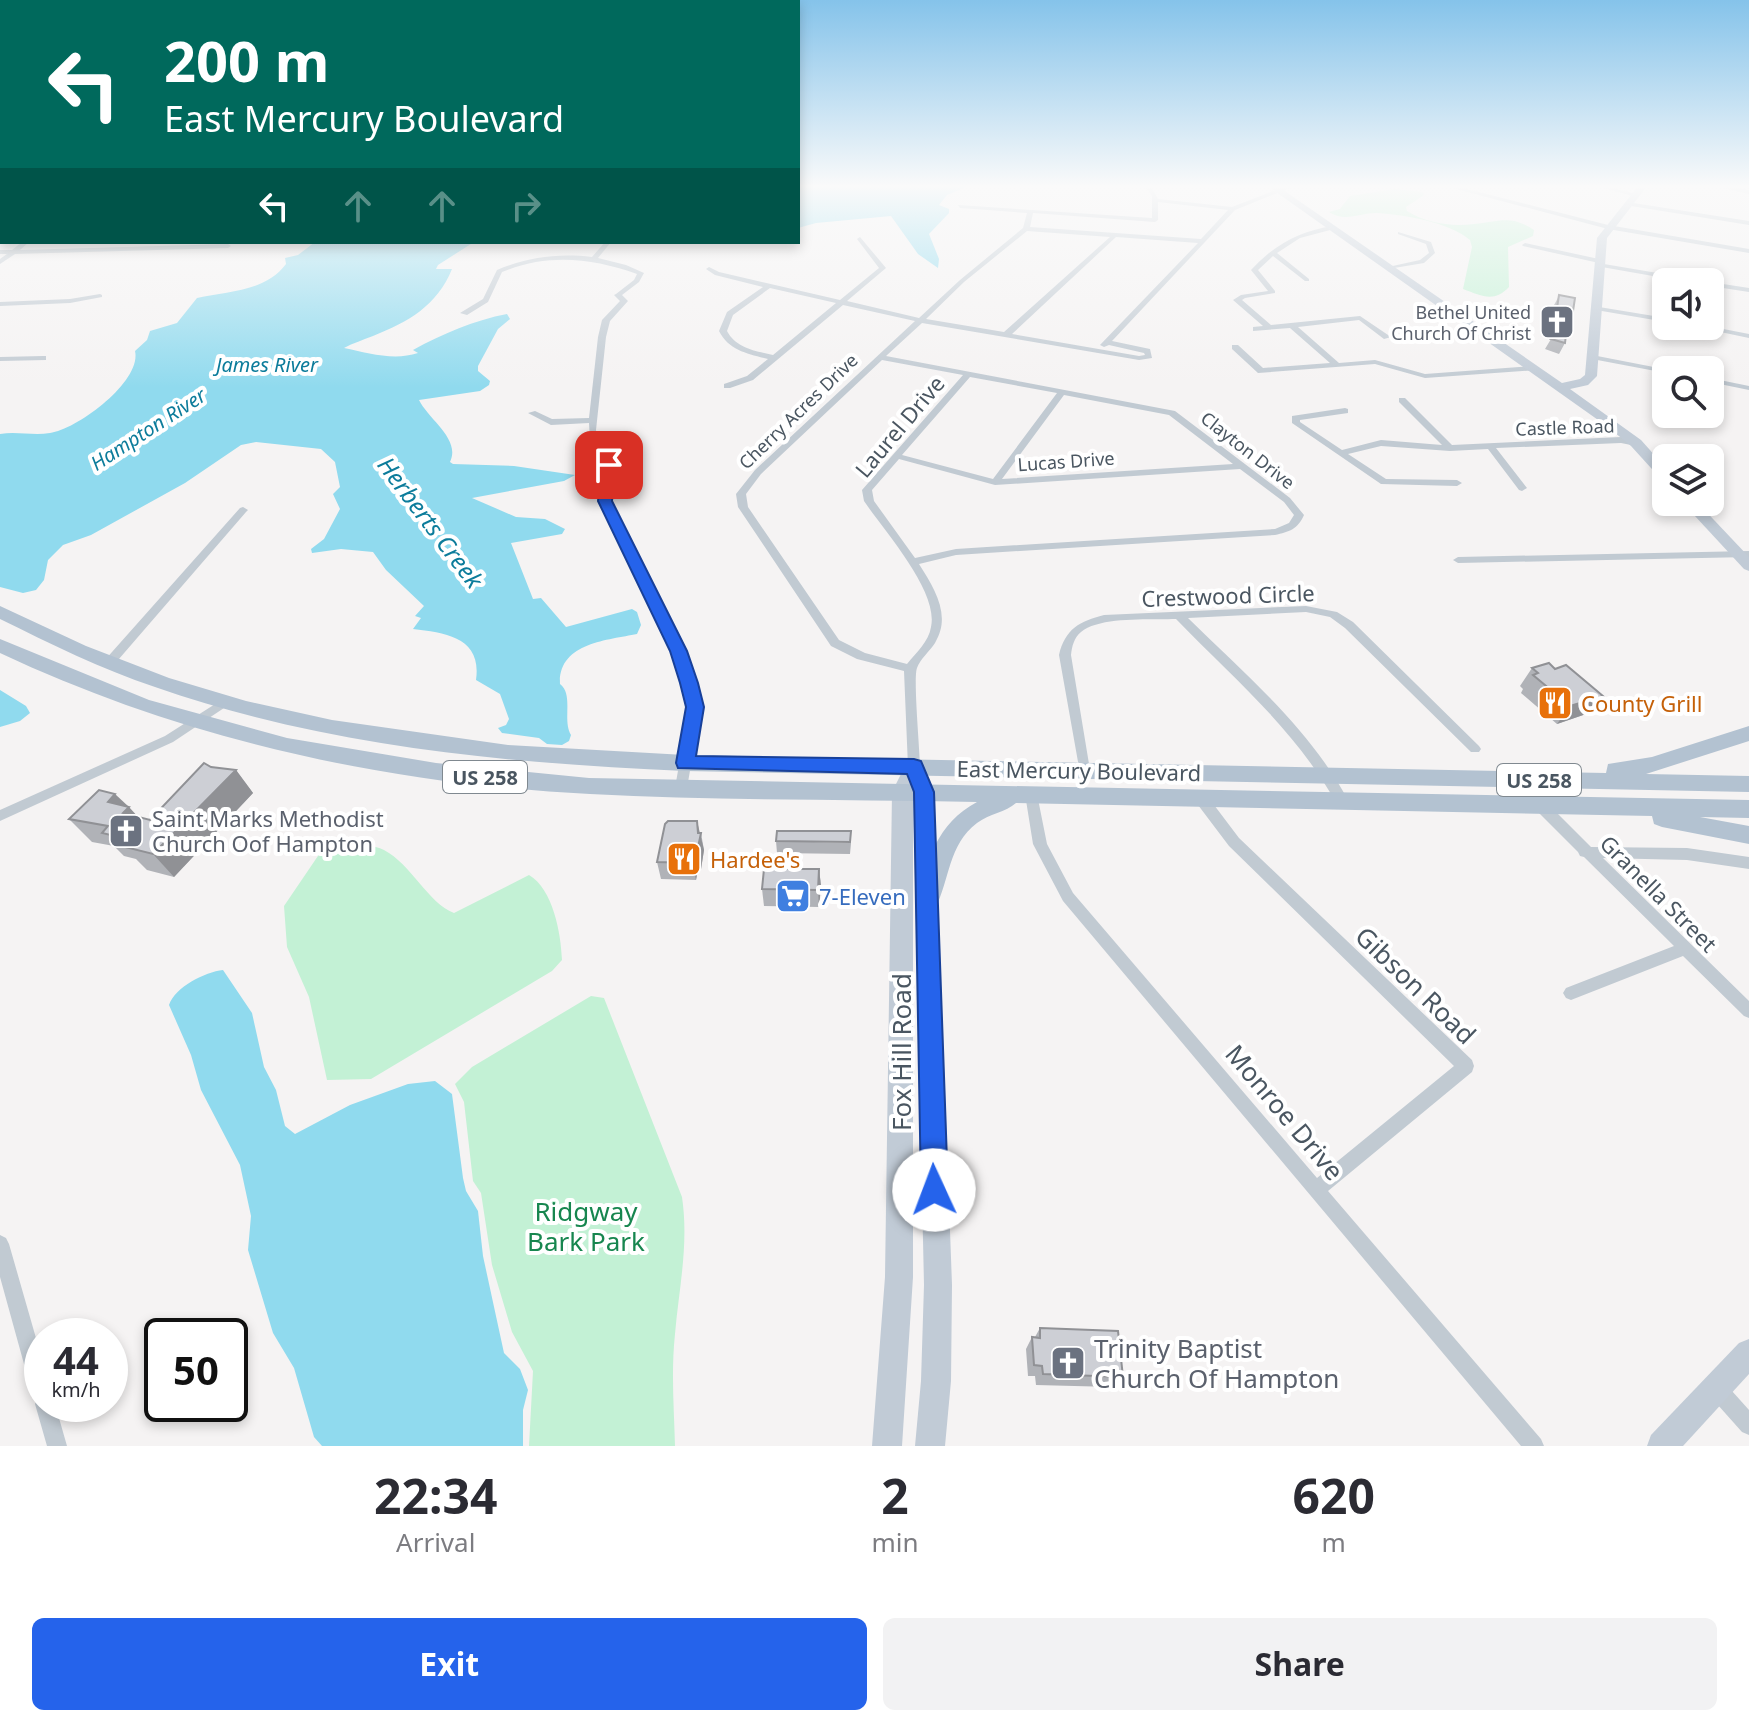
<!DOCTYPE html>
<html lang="en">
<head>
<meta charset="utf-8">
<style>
  :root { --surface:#fff; --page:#f2f2f3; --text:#2b2b33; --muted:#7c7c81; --accent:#2563eb }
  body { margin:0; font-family:"Noto Sans",sans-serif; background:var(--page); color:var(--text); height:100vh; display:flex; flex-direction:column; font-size:30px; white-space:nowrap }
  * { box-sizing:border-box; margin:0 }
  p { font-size:26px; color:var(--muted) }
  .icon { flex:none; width:44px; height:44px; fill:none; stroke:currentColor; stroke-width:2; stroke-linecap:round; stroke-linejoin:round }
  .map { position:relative; height:1446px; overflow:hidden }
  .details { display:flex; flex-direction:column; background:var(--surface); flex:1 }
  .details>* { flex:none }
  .banner { position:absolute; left:0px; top:0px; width:800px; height:244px; box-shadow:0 4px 12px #0003; background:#00695c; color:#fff; overflow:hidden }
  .fabs { position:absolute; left:1652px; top:268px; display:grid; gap:16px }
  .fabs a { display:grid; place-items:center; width:72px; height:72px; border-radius:12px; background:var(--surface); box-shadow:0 4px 12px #0003; font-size:40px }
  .speed { position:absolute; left:24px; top:1318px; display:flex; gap:16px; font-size:40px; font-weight:700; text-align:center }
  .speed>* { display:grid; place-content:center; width:104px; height:104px; border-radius:50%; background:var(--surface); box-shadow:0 4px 12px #0003; line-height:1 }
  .speed small { font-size:20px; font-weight:400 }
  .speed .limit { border:4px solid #111; border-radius:12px; background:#fff; color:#111 }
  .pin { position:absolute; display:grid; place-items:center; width:68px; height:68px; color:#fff; margin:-34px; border-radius:16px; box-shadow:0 4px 12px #0006 }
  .me { position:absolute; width:88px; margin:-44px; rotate:358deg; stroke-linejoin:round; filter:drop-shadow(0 0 6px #0008) }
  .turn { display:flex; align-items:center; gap:28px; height:168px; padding:0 32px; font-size:36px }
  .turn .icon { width:104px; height:104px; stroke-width:2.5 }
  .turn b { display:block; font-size:56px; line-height:68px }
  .lanes { display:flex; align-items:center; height:76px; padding:0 32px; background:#0003; justify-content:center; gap:40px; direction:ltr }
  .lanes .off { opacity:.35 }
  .eta { display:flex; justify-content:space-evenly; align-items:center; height:136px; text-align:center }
  .eta b { font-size:48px; font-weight:700; line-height:56px }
  .cta { display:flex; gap:16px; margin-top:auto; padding:16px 32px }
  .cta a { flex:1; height:92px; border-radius:12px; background:var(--accent); color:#fff; font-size:32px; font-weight:700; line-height:92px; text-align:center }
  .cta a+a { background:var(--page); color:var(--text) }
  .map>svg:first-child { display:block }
  .green { fill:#c3f1d5 }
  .water { fill:#90daee }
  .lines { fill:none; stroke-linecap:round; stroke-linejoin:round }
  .street { fill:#c1cad2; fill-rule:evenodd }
  .secondary { fill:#c1cbd6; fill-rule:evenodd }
  .primary { fill:#b3c2d1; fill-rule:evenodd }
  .wall { fill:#b0b2b7 }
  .shaded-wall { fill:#909195 }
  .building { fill:#cdcfd5; stroke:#909195; stroke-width:2 }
  .route { fill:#2563eb; stroke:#184099; stroke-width:2 }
  .labels { text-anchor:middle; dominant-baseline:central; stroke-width:8; stroke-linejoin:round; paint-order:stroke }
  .far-worship-label { font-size:18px; fill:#5b616d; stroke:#fff; text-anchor:end }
  .far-street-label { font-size:18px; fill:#4a5661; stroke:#fff }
  .far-water-label { font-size:20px; font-style:italic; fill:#0c7c9b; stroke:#fff }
  .shield { fill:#fff; stroke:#808990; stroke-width:2 }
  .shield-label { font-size:20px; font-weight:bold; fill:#4a5661 }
  .street-label { font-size:22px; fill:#4a5661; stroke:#fff }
  .food-label { font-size:22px; fill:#c56008; stroke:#fff; text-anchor:start }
  .worship-label { font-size:22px; fill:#5b616d; stroke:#fff; text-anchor:start }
  .shop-label { font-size:22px; fill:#366cbe; stroke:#fff; text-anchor:start }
  .water-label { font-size:24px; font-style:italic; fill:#0c7c9b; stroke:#fff }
  .near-street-label { font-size:26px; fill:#4a5661; stroke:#fff }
  .near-park-label { font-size:26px; fill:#17864f; stroke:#fff }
  .near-worship-label { font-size:26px; fill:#5b616d; stroke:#fff; text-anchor:start }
</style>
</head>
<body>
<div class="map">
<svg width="1749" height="1446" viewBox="0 0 1749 1446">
  <rect width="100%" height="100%" fill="#f5f3f3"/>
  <g class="green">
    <path d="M1395,189L1422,192L1424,195L1406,207L1407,211C1426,223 1451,227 1474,224C1498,222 1510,214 1534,230L1533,236L1508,247L1509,287C1494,303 1482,296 1463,289L1472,247L1470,240C1449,222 1405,215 1378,213C1361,212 1345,223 1329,212L1340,209L1350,196Z"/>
    <path d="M347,841C359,844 374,845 384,850C411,864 428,903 454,913L529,875C553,889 561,933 562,960L552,971L371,1079L327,1080L309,997L287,947L284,906L322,850Z"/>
    <path d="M591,996L604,998L682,1197C689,1244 679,1288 675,1334C671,1372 674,1408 675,1446H529L533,1371L512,1332L492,1265L481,1193L473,1181L464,1102L455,1084L472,1067Z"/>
  </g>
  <g class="water">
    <polygon points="798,185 971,185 947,195 939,205 949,209 949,213 929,234 939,259 938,268 918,254 891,216 816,223 798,228"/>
    <path d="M315,242H474L438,265L436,269H452C437,306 408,322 373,336C363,340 353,343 344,348C368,353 394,361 418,353L413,350C442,334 475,320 507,314L510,319L498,329L478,366V371L490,381L489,385L480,391L419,400C429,420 461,439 450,462L453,464L514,466L575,475L564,481L472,498L516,517L545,519L565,529L562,534L511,543L533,599L541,598L566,627L632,609L637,612L641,625L637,634C608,640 558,643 560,684C574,695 562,720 571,735L569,741L562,745L547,744L539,738L502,733L498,728L506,725L509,719L500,694L476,680C482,638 447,633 413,629L421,618L415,616L424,606L386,570L373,552L341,549L312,553L311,549L324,539L340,509L333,494L340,487L335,462L321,449L256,442L241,445L185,483L91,535L63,545L48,560L44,580L36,590L23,593L0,587V434C17,431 33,436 50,433C78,429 142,381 135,351L147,340L150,331L177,323L197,298C228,291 265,292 286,264L285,258L298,255Z"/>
    <polygon points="0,690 26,706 30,713 20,721 0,727"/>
    <path d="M223,970L252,1013L264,1067L276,1090L285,1126L295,1134L350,1105L408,1084L435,1081L452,1094L463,1178L466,1191L478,1211L483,1256L504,1353L520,1369L528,1390L523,1410V1446H322L314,1437L294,1368L273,1333L248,1250L251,1216L240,1165L201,1090L191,1055L169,1005C175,987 205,972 223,970Z"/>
  </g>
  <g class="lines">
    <g class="street">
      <path d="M1144,185H1150L1158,199L1232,207L1289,185H1297L1235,210L1112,341L1150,349L1152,358L1139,360L922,323L886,356L1175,411L1290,498L1304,515C1298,529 1289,532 1275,535L956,555L919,564C934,588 952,615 935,643C930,651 920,659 917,668C913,678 920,751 920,767L918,770H910L908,767L904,671L857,659L831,646L738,507L736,494L755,470L915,321L843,305L753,380L730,388H724V384L747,376L768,359C749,354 729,351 719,331L727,312L763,287L715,275L706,269L709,267L719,272L840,300L879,268L857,239L860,237L886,268L847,301L919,318L960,280L1023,228L1027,213L960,208L958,205L1152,218V196ZM1158,202L1228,210L1201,239L1030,227L1033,213L1155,222L1158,220ZM1027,231L1110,237L1004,332L926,319L964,282ZM1116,237L1198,243L1100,345L1104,347L1109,345L1144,353L1145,355L1139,356L1012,334ZM770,288L836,303L773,355C755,351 736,348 727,331L733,315ZM882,360L963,375L862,490L864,501C884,531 939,591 931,627C929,641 916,653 907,664L865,653L839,640L748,507L746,494L761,474ZM970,377L1057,393L993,479L902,455ZM1064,395L1169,415L1233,464L1002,479ZM899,459L995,485L1240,469L1284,502L1294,515L1289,523L1275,529L956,549L915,558L874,501L872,490Z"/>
      <polygon points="1441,185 1451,185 1608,225 1749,249 1749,253 1608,229"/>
      <polygon points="1593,185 1603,185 1639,195 1636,197"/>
      <polygon points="1711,185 1723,185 1749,190 1749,194"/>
      <polygon points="1627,202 1749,221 1749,225 1625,205"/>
      <rect x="0" y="216" width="2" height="4"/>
      <path d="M1332,226L1335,228L1334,229L1300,238L1277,253L1309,279V281H1305L1273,256L1258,270L1275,291V293L1245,298L1242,300L1271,325L1360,316L1391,337L1384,339L1359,320L1298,327L1339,363L1375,360L1425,374L1534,366L1538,368L1537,370L1425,378L1375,364L1258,373L1232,349V345H1238L1263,368L1330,363L1290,328L1253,331V327L1263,326L1233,300L1241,295L1268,291L1251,270C1274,245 1298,232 1332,226Z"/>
      <polygon points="1398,232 1431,242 1435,253 1424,263 1388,269 1388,267 1420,260 1429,253 1426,244 1398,234"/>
      <polygon points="22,242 29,242 20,250 228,244 231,246 228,248 15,254 0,264 0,259 7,254 0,254 0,250 12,250"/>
      <path d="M605,242H611L598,258L626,265L644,273L639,282L622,295L628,301L610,321L606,337L596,430L598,441L614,465L610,501L685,651L701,707L687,788L686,792H676L675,788L689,707L673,651L600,501L604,465L590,441L589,423L551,425L528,413L535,411L552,419L589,418L598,337L602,320L620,301L614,295L616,294L634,280L637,274C592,258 548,253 502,272L488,302L467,315L460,313L483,299L497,270C528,257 558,253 592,257Z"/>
      <polygon points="1525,243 1599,259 1602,261 1599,263 1523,246 1522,245"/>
      <polygon points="1598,263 1699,280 1702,282 1687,282 1596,266 1596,264"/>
      <polygon points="1710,282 1749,288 1749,292 1710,286"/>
      <polygon points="100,294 102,295 102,297 70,303 0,306 0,302 70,299"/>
      <polygon points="1593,306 1666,318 1666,322 1596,310 1593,310"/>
      <polygon points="1692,326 1708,326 1749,334 1749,338"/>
      <polygon points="1589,355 1592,355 1669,370 1666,370 1666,373 1592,359 1589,359"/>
      <polygon points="43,356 46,356 46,360 0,361 0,357"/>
      <polygon points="1710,378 1749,386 1749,390 1710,382"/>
      <polygon points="1399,398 1405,398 1452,445 1621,437 1640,443 1636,446 1621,443 1496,448 1527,488 1522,491 1519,490 1488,449 1450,451 1381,446 1348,454 1386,479 1457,480 1462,483 1457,486 1381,484 1292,423 1292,416 1345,408 1348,409 1348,413 1300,420 1300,422 1342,450 1381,440 1442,445 1399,402"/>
      <polygon points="243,507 248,510 246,512 112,667 104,667 102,664 104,661 240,508"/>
      <polygon points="1749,551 1749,557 1458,563 1453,560 1458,557"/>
      <path d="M1306,606L1337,612L1353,622L1479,746L1481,749L1479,752H1471L1345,628L1330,617L1306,612L1188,618C1246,675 1309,728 1348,800L1347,804H1337C1293,727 1236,681 1176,619C1151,620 1100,616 1081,632C1074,638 1072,646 1071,655L1090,770L1088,773H1080L1059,655C1065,629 1080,621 1104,615Z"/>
      <polygon points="223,699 227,700 229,703 227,706 173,742 0,821 0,810 165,736"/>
      <polygon points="1031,789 1036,790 1037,794 1047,844 1073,893 1317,1178 1454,1066 1229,846 1195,801 1194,797 1195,793 1205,793 1239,838 1472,1060 1474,1066 1472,1072 1328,1191 1541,1439 1544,1446 1521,1446 1063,901 1033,844 1025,794 1026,790"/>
      <polygon points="1539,799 1544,800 1591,847 1687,848 1749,857 1749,869 1687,860 1603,858 1749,1001 1749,1018 1744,1016 1683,956 1571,1000 1566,998 1563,993 1566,988 1674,946 1584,857 1580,856 1578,852 1534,808 1533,804 1534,800"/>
      <polygon points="0,1235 6,1238 9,1244 42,1359 42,1404 55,1404 67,1446 47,1446 35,1404 36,1401 32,1393 0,1277"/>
      <polygon points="1716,1378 1723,1381 1749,1410 1749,1435 1742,1432 1709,1395 1706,1388 1709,1381"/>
    </g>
    <g class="secondary">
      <polygon points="1266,185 1276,185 1562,383 1580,379 1585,375 1597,238 1639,185 1648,185 1607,238 1597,376 1588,385 1570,389 1641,440 1666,468 1666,480 1661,479 1631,446 1608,427"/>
      <polygon points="1682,502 1697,502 1749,557 1749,571 1744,569"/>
      <polygon points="914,760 921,762 934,792 952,1285 951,1381 945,1446 915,1446 921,1381 924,1285 913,789 913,1277 902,1446 872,1446 885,1277 892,792 907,762"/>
      <polygon points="1749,1339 1749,1374 1683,1446 1647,1446 1651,1435 1739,1343"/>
    </g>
    <g class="primary">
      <path d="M0,606L86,646L169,678L246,701L332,720L508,745L685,755L1606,773L1608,764L1652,757L1749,726V741L1646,774L1749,776V792L685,771C506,763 326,747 155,687C101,669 51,644 0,619Z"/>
      <path d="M0,639L149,700L287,738L436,763L589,778L1749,800V818L1700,817L1749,826V844L1662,827L1654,824L1652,816L1016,803C1006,812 989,814 977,823C948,845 950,879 935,909L927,912L919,909L915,902C927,861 937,823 977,802C848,799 719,801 590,794C386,784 185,740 0,653Z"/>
    </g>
  </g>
  <g class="wall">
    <polygon points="1559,296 1573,311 1564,329 1565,343 1559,354 1545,349 1551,339 1560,332 1546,329 1548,316"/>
    <polygon points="1532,668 1589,713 1557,724 1521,693 1523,689 1520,686"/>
    <polygon points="211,767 236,770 253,793 174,877 147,870 136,859 124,856 114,846 92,842 69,819 127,807 137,817 150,820"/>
    <polygon points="699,833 701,833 704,850 701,869 698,869 696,880 661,879 657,862"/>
    <polygon points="776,841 851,843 850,854 777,853"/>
    <polygon points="819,869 821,886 819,907 764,906 762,889"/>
    <polygon points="1040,1328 1123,1377 1113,1387 1036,1385 1035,1376 1028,1376 1026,1349 1032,1337 1035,1337"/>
  </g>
  <g class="shaded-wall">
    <polygon points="1603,696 1589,713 1557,724 1570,706"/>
    <polygon points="236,770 253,793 174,877 153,854"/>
    <polygon points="115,794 129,807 150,830 108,802"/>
    <polygon points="697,821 704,850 701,869 697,852"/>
    <polygon points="694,852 698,869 696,880 692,863"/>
    <polygon points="819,869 821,886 819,907 818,890"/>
  </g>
  <g class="building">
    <polygon points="1559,295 1575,298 1573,311 1557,308"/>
    <polygon points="1567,326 1565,343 1551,339"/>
    <polygon points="1549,663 1555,669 1566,665 1603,696 1570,706 1533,675 1538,673 1532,668"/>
    <polygon points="204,763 211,767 236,770 153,854 125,847 132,840 102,833 108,826 69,819 99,790 115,794 108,802 129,807 123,813 150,820"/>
    <polygon points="668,821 697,821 698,833 701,833 697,852 694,852 692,863 657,862 665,824"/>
    <polygon points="777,831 851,831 850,842 776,841"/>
    <polygon points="764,869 819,869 818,890 762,889"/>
    <polygon points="1040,1328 1118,1331 1123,1377 1043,1374 1042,1366 1034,1365 1032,1337 1040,1338"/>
  </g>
  <linearGradient id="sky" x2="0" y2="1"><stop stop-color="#85c3ea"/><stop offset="0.48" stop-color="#fafafa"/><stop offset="1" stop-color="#fafafa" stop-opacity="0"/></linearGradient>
  <rect width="1749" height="388" fill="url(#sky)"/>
  <polygon class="route" points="609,461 616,465 612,501 687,651 698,683 704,707 696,756 914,759 921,761 934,792 948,1190 944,1199 934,1203 925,1199 921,1190 914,792 907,774 678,768 676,763 686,707 680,683 670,651 598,501 602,465"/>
  <defs>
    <g id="church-square" transform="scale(1.8)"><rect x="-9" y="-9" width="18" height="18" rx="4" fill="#6b7280" stroke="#fff"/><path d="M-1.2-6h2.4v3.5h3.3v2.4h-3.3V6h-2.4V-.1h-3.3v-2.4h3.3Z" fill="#fff"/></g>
    <g id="restaurant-square" transform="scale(1.8)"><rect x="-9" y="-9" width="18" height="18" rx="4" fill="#e8710a" stroke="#fff"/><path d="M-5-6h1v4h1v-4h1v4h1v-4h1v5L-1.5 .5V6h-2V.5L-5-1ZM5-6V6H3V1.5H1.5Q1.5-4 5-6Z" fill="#fff"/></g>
    <g id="supermarket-square" transform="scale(1.8)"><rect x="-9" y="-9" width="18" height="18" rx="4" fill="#3f7fe0" stroke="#fff"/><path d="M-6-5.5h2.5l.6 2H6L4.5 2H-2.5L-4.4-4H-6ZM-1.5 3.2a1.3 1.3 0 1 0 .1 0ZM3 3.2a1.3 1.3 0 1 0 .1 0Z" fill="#fff"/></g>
  </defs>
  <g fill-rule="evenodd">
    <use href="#church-square" x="1557" y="322"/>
    <use href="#restaurant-square" x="1555" y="703"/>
    <use href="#church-square" x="126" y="831"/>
    <use href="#restaurant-square" x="684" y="859"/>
    <use href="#supermarket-square" x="793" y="896"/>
    <use href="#church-square" x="1068" y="1363"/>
  </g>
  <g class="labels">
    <g class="far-worship-label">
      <text x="1531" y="312">Bethel United<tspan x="1531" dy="21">Church Of Christ</tspan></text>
    </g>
    <g class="far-street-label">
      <text transform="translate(798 411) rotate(-44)">Cherry Acres Drive</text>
      <text transform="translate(1565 427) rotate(-2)">Castle Road</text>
      <text transform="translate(1248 450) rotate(38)">Clayton Drive</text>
      <text transform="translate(1066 461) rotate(-4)">Lucas Drive</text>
    </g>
    <g class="far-water-label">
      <text x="267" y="364">James River</text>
      <text transform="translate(148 429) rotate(-33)">Hampton River</text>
    </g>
    <g class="shield">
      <rect x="443" y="761" width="84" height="32" rx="6"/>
      <rect x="1497" y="764" width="84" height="32" rx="6"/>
    </g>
    <g class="shield-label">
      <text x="485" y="777">US 258</text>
      <text x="1539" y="780">US 258</text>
    </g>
    <g class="street-label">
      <text transform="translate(899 426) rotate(-50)">Laurel Drive</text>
      <text transform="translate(1228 595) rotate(-2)">Crestwood Circle</text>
      <text transform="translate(1079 770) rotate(1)">East Mercury Boulevard</text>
      <text transform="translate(1659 893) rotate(45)">Granella Street</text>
    </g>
    <g class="food-label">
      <text x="1581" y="703">County Grill</text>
      <text x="710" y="859">Hardee's</text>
    </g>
    <g class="worship-label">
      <text x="152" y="818">Saint Marks Methodist<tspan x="152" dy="25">Church Oof Hampton</tspan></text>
    </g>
    <g class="shop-label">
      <text x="819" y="896">7-Eleven</text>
    </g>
    <g class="water-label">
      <text transform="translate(431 522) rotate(53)">Herberts Creek</text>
    </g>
    <g class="near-street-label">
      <text transform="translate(1416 985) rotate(44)">Gibson Road</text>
      <text transform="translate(901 1052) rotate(-90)">Fox Hill Road</text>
      <text transform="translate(1285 1112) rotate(50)">Monroe Drive</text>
    </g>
    <g class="near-park-label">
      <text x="586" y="1211">Ridgway<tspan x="586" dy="30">Bark Park</tspan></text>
    </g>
    <g class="near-worship-label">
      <text x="1094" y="1348">Trinity Baptist<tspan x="1094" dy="30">Church Of Hampton</tspan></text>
    </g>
  </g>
</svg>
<div class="fabs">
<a><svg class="icon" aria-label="sound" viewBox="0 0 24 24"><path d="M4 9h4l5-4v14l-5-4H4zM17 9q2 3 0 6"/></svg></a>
<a><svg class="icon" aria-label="search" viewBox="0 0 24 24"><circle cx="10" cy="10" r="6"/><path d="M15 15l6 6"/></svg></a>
<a><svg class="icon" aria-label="layers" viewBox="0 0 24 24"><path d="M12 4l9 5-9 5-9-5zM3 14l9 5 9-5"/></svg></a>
</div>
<div class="speed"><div>44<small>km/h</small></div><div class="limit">50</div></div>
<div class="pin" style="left:609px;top:465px;background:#d93025"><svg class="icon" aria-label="arrive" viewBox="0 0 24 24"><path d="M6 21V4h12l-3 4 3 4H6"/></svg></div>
<svg class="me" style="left:934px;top:1190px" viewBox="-20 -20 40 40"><circle r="19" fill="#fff"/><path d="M0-13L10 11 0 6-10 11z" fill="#2563eb"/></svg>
<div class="banner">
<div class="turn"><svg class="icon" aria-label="left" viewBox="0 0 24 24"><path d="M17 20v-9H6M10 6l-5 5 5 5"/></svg><div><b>200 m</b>East Mercury Boulevard</div></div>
<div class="lanes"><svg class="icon" aria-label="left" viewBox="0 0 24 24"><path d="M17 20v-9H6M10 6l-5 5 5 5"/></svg><svg class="icon off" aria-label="ahead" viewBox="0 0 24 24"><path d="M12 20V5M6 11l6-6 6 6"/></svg><svg class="icon off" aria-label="ahead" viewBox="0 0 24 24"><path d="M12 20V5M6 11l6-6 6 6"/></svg><svg class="icon off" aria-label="right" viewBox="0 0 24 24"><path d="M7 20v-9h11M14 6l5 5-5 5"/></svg></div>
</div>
</div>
<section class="details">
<div class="eta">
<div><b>22:34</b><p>Arrival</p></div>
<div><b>2</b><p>min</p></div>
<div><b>620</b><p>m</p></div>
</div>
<div class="cta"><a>Exit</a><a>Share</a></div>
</section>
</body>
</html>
